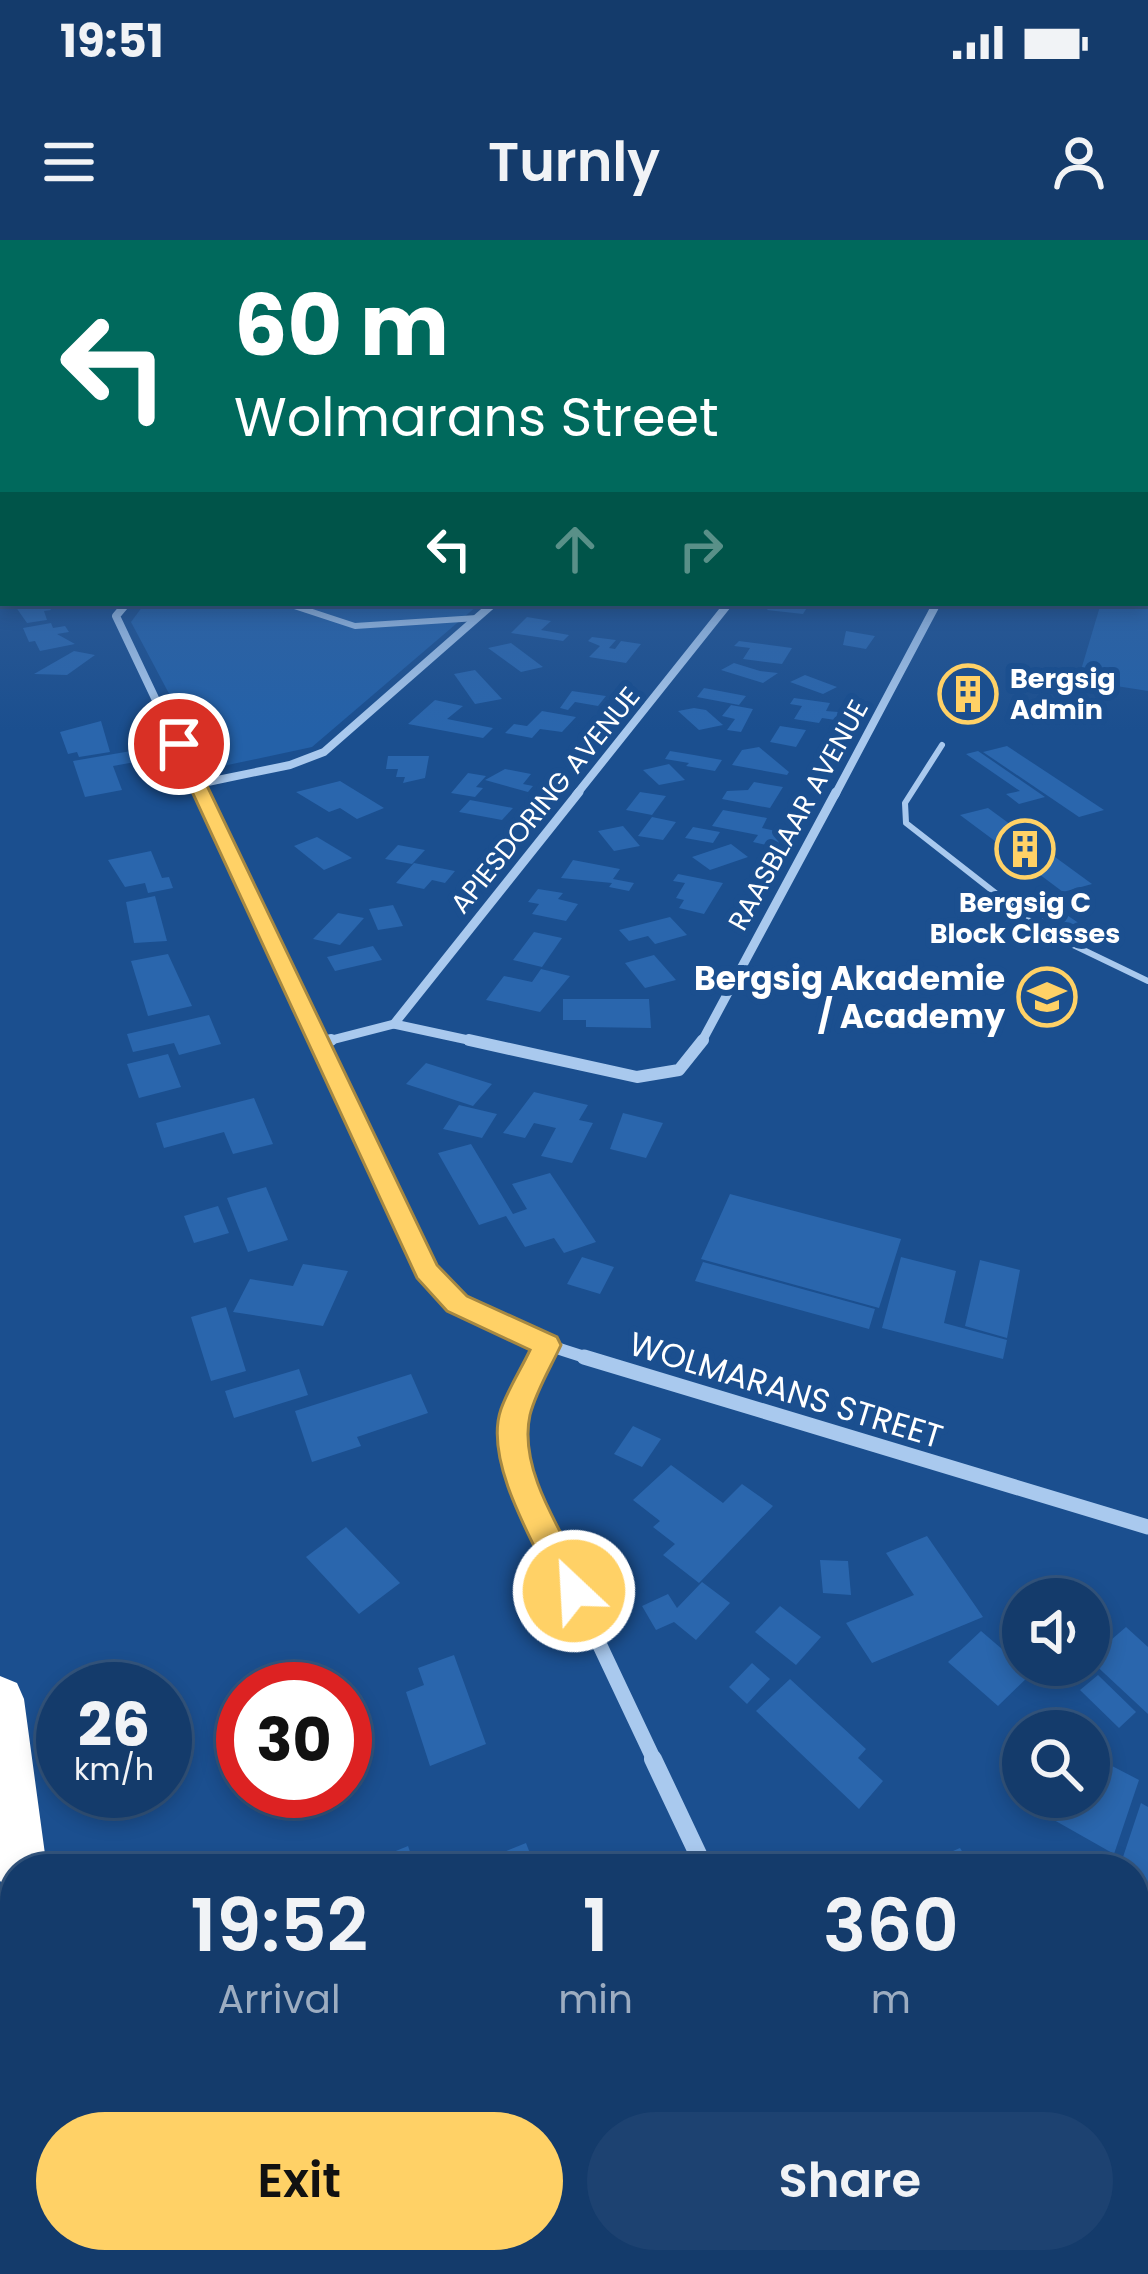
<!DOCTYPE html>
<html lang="en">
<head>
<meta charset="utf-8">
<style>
  :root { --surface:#143b6b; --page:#1d4271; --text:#f1f3f6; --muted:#9dadc1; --line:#33557e; --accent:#ffd166 }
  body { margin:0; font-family:Poppins,sans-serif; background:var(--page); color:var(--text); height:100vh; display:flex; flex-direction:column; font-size:45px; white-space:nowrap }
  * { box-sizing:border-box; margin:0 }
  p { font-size:39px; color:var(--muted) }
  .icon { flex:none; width:66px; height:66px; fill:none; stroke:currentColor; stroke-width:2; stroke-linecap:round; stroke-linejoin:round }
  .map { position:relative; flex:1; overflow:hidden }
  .side { position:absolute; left:0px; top:1614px; width:1149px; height:420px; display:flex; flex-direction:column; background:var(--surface); border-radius:48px 48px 0 0; box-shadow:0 6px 18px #0003,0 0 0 3px var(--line) }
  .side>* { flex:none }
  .banner { position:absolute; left:0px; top:0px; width:1149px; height:366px; box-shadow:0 6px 18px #0003,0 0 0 3px var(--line); background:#00695c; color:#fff; overflow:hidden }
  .buttons { position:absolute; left:1002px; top:1338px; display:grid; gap:24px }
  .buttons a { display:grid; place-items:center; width:108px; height:108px; border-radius:50%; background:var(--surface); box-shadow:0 6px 18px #0003,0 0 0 3px var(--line); font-size:60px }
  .speed { position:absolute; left:36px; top:1422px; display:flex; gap:24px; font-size:60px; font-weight:700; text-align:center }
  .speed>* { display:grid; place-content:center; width:156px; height:156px; border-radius:50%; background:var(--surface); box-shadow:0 6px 18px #0003,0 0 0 3px var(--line); line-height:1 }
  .speed small { font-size:30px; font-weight:400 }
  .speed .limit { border:18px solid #d22; background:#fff; color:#111 }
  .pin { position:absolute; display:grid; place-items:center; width:102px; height:102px; color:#fff; margin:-51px; border:6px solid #fff; border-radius:50%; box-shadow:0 3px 12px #0007 }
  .me { position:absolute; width:132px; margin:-66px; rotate:335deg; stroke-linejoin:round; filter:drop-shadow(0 0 9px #0008) }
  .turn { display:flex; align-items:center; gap:42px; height:252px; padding:0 36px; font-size:54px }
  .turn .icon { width:156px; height:156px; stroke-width:2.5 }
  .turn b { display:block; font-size:84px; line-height:102px }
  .lanes { display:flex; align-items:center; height:114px; padding:0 36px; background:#0003; justify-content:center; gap:60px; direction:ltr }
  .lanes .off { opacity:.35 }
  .eta { display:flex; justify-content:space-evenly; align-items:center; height:204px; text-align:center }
  .eta b { font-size:72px; font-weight:600; line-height:84px }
  .cta { display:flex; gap:24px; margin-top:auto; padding:24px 36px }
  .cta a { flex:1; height:138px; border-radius:72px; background:var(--accent); color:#111; font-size:48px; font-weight:600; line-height:138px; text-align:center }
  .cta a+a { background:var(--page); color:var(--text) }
  .status { display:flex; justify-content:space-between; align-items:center; height:84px; padding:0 60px; background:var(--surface); direction:ltr }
  .status svg { height:33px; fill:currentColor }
  header { display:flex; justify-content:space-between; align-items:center; height:156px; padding:0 36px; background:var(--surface); font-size:54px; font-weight:600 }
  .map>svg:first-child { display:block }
  .green { fill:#2461a8 }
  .building { fill:#2a66ad }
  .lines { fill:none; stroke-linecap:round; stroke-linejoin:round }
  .lane { stroke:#a9c9ee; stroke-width:6 }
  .street-far4 { stroke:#a9c9ee; stroke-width:8 }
  .street-far3 { stroke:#a9c9ee; stroke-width:9 }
  .street-far2 { stroke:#a9c9ee; stroke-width:12 }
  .street-far1 { stroke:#a9c9ee; stroke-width:15 }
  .street { stroke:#a9c9ee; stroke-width:18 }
  .highway { fill:#fff; fill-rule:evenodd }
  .route { fill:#ffd166; stroke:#a68842; stroke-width:3 }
  .labels { text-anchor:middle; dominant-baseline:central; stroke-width:12; stroke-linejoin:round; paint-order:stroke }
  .far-poi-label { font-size:27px; font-weight:bold; fill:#fff; stroke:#1b4f8f; text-anchor:start }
  .far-street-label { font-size:27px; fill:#fff; stroke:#1b4f8f }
  .poi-label { font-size:33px; font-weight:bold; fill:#fff; stroke:#1b4f8f; text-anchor:end }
  .street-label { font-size:33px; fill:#fff; stroke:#1b4f8f }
</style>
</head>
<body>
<div class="status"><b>19:51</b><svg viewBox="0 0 49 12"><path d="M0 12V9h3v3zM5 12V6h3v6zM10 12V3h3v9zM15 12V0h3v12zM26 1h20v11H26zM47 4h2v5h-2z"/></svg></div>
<header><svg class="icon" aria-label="menu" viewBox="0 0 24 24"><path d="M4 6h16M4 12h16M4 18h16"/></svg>Turnly<svg class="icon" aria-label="person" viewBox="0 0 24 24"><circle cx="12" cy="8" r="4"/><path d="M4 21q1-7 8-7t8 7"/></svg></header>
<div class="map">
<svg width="1148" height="2034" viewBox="0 0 1148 2034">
  <rect width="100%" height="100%" fill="#1b4f8f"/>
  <g class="green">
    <polygon points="1148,362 1148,451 1078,440 1101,363"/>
    <polygon points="145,363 472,363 477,366 312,507 209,529 131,382"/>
  </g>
  <g class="building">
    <polygon points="13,363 48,363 51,370 44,371 47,380 27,383"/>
    <polygon points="772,363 803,366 826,363 823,368 808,366 803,374 767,370"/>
    <polygon points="527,377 551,381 541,390 569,395 563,401 511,393"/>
    <polygon points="51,383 53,388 65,386 69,392 57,394 75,404 40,411 35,401 29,402 23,388"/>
    <polygon points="846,391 875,396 866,409 843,405"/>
    <polygon points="592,397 616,400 609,408 615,409 621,401 641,404 626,423 589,417 600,406 588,401"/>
    <polygon points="739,401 792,408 782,424 743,419 750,408 734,406"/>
    <polygon points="511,403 543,427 521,432 488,408"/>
    <polygon points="74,411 95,415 67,435 34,434"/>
    <polygon points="734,423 760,431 778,433 763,443 721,430"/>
    <polygon points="475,430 502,459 475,464 454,434"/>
    <polygon points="805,435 837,447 823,454 790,442"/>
    <polygon points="961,436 991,441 975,472 944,467"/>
    <polygon points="704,448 746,456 739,465 697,457"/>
    <polygon points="572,451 606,456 598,466 575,462 568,470 560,468"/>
    <polygon points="794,458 830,463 826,471 838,472 835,480 822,478 819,483 794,479 802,466 790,464"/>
    <polygon points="435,460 463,466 447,479 493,488 483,498 408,484"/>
    <polygon points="731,465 753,469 741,492 727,490 735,479 722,476"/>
    <polygon points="694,468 706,470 723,485 699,490 678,471"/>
    <polygon points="542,471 576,477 562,492 540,489 532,498 505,493 514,484 527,486"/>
    <polygon points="101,481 110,512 79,517 77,512 68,514 60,492"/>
    <polygon points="780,486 806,490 796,507 770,502"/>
    <polygon points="1007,506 1104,570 1079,577 983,512"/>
    <polygon points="759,507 789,532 787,535 732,525 742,510"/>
    <polygon points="131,511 135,522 113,526 122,550 85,557 73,521"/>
    <polygon points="670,511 694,515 722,520 715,531 686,526 689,523 665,519"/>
    <polygon points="978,511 1045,557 1019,564 1006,554 1020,551 966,514"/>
    <polygon points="388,516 429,516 425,538 403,543 405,537 396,537 398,529 386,529"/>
    <polygon points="669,524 685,540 659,545 643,530"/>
    <polygon points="505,529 531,534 523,544 533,546 528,552 485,540"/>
    <polygon points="468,533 486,536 476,547 483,548 475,557 451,553"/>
    <polygon points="340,541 384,568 357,579 340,568 329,572 296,552"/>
    <polygon points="754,542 783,547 770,568 722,559 727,551 748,550"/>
    <polygon points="640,552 666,556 652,575 626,570"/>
    <polygon points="470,560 513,568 502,580 459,572"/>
    <polygon points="988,568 1092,644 1063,652 960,575"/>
    <polygon points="723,570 767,578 762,588 785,593 776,607 753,602 758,595 712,586"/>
    <polygon points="652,577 676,582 663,600 638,596"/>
    <polygon points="623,586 640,606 614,611 598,591"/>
    <polygon points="693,587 720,592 713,603 685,598"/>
    <polygon points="317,597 352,618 324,630 294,606"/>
    <polygon points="731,604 748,617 710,630 692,617"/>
    <polygon points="398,605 425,610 412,624 385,619"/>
    <polygon points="151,611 162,638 169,637 173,648 148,653 145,643 125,647 108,620"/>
    <polygon points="573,620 620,629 613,639 634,643 629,651 609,647 612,643 561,638"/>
    <polygon points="414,623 455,631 445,643 432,640 424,649 396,643"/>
    <polygon points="678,634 723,643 704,674 679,668 684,660 676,658 685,643 673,641"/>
    <polygon points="538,649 563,653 558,659 578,664 566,681 532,674 539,664 528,662"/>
    <polygon points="155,656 167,701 134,703 126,662"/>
    <polygon points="393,665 403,686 378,690 369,669"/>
    <polygon points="1061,671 1080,684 1060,691 1040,677"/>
    <polygon points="338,673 364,678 340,705 313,699"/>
    <polygon points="670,677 687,695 655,704 648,696 629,701 619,690"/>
    <polygon points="534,692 562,698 542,727 513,720"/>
    <polygon points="373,706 382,720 335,731 327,717"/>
    <polygon points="168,714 192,766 148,776 131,721"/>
    <polygon points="654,715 676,740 645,748 625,723"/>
    <polygon points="541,729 570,736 540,772 486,760 504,736 532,742"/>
    <polygon points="563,759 649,759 651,788 586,787 586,780 563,780"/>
    <polygon points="209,775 221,804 179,815 174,803 133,812 127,794"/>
    <polygon points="168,814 181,847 139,858 127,824"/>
    <polygon points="426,823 492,844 473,866 406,844"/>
    <polygon points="534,852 588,865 579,880 593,883 572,923 541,916 556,888 534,883 525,898 503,893"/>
    <polygon points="254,858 273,904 233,914 224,892 164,908 156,883"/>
    <polygon points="459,865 497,874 482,898 443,889"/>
    <polygon points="623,873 663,883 646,918 610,909"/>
    <polygon points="471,904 513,974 527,969 512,944 550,933 596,1002 564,1013 554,998 525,1007 506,976 479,985 438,913"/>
    <polygon points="266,947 288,1000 248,1012 227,958"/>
    <polygon points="730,954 901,999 879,1068 701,1019"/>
    <polygon points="218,966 229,993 194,1003 184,976"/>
    <polygon points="582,1017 614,1027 600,1054 567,1044"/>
    <polygon points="901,1017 956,1031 944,1083 1007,1100 1003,1119 882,1088"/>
    <polygon points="980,1020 1020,1030 1007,1098 965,1086"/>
    <polygon points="703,1022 875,1069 869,1089 695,1041"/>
    <polygon points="303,1024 348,1031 323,1086 233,1072 250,1039 293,1046"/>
    <polygon points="226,1067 246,1131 211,1141 191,1077"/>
    <polygon points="299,1129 308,1155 234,1178 225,1151"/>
    <polygon points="411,1134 428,1173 357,1197 361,1206 312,1222 295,1171"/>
    <polygon points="633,1186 661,1199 642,1227 614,1214"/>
    <polygon points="671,1225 723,1263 742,1244 773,1266 699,1343 663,1315 675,1304 653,1287 660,1281 633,1260"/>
    <polygon points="346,1287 400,1343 359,1374 306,1317"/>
    <polygon points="927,1296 983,1377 872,1423 846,1383 914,1355 886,1313"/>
    <polygon points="820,1320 848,1321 851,1355 823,1353"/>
    <polygon points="702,1342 730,1363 696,1400 674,1382 656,1390 642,1366 668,1354 677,1368"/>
    <polygon points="780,1366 821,1397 796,1425 755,1392"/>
    <polygon points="1126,1387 1148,1407 1148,1474 1089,1419"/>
    <polygon points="981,1391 1031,1434 998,1466 948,1422"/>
    <polygon points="454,1415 486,1504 430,1526 406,1452 424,1445 418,1428"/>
    <polygon points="752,1423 770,1439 747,1464 729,1447"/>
    <polygon points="1098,1435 1136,1472 1119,1488 1080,1450"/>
    <polygon points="790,1439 866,1509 858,1518 883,1541 859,1569 756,1471"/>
    <polygon points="1089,1514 1139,1540 1114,1614 1024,1563 1026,1557 1089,1557"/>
    <polygon points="1141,1563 1148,1567 1148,1650 1134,1642 1134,1629 1119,1629"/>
    <polygon points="526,1603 536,1629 474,1629 472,1625"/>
    <polygon points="408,1606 416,1629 365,1629 364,1624"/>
    <polygon points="960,1608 973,1629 912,1629"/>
    <polygon points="1134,1805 1148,1826 1148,1845 1134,1853"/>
    <polygon points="1134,1903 1148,1925 1148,2034 1134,2016"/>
  </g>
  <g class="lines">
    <g class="lane">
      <polyline points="285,363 355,386 477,378"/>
      <polyline points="942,505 905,563 906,583 1044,691 1148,741"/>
    </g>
    <g class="street-far4">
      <polyline points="127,363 116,376 201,555"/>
      <polyline points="198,544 290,525 324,512 494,363"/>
      <polyline points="576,555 729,363"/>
      <polyline points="835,555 937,363"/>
    </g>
    <g class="street-far3">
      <polyline points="199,552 318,803"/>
      <polyline points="394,784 579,552"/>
      <polyline points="320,803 394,784 482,803"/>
      <polyline points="701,803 836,552"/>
    </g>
    <g class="street-far2">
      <path d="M317,800L416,1010C456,1077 523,1098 594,1120"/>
      <polyline points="469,800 637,837 679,830 703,800"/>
      <polyline points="320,803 331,800"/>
      <polyline points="540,1120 547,1105"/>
    </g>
    <g class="street-far1">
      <polyline points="542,1117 517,1181 518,1232 655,1522"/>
      <polyline points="584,1117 1148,1287"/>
    </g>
    <g class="street">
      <polyline points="653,1519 705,1629"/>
      <polyline points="888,2019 895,2034"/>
    </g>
    <g class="highway">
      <polygon points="0,1436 17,1443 24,1459 47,1629 15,1629 15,1653 0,1641"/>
      <polygon points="37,2019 99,2019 101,2034 39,2034"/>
    </g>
  </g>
  <linearGradient id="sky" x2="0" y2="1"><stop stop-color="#0f2b4f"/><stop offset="0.42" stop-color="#39639b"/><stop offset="1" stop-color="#39639b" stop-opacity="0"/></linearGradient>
  <rect width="1148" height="490" fill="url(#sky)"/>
  <path class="route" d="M179,499L187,504L437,1025L467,1056L557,1097L561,1105C551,1127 536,1151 530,1175C517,1233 568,1300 591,1351L586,1362L574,1366L562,1362C539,1312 482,1223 501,1169C508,1149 521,1129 530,1110L447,1071L417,1038L170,504Z"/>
  <defs>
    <g id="building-ring" transform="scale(3)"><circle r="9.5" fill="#1b4f8f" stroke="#ffd166" stroke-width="1.5"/><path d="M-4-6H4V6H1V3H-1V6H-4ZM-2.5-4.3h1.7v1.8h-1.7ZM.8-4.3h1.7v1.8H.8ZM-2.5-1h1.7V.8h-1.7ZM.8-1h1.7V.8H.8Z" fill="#ffd166"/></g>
    <g id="school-ring" transform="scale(3)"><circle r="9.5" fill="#1b4f8f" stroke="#ffd166" stroke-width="1.5"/><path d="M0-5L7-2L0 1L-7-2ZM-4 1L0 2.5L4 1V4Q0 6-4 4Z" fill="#ffd166"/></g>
  </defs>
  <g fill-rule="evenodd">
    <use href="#building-ring" x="968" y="454"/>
    <use href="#building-ring" x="1025" y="609"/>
    <use href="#school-ring" x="1047" y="757"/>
  </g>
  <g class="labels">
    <g class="far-poi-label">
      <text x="1010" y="438">Bergsig<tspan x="1010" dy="31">Admin</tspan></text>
      <text x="1025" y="662" text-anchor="middle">Bergsig C<tspan x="1025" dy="31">Block Classes</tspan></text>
    </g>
    <g class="far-street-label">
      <text transform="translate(545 560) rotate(-51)">APIESDORING AVENUE</text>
      <text transform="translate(798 575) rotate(-61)">RAASBLAAR AVENUE</text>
    </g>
    <g class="poi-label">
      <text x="1005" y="738">Bergsig Akademie<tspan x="1005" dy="38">/ Academy</tspan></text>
    </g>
    <g class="street-label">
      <text transform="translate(786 1150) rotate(17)">WOLMARANS STREET</text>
    </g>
  </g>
</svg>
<div class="buttons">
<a><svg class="icon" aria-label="sound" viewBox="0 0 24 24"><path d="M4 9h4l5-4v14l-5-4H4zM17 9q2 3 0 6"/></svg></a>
<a><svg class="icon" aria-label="search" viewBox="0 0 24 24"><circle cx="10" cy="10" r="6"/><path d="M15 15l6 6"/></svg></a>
</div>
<div class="speed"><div>26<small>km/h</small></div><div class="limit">30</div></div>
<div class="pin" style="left:179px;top:504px;background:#d93025"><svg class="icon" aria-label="arrive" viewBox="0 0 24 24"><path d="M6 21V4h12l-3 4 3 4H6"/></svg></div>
<svg class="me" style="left:574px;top:1351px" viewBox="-20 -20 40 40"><circle r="17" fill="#ffd166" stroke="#fff" stroke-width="3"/><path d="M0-11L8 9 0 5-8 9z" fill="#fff"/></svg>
<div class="banner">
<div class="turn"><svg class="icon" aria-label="left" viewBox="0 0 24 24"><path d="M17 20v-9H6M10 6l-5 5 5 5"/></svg><div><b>60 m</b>Wolmarans Street</div></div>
<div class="lanes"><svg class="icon" aria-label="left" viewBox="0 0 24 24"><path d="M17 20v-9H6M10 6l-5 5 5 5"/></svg><svg class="icon off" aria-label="ahead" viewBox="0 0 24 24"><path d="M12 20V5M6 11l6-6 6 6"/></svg><svg class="icon off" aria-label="right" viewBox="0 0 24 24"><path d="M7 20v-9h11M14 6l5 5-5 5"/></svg></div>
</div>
<section class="side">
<div class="eta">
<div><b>19:52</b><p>Arrival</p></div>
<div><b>1</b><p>min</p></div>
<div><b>360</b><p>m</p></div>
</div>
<div class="cta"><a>Exit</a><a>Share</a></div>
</section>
</div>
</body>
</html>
